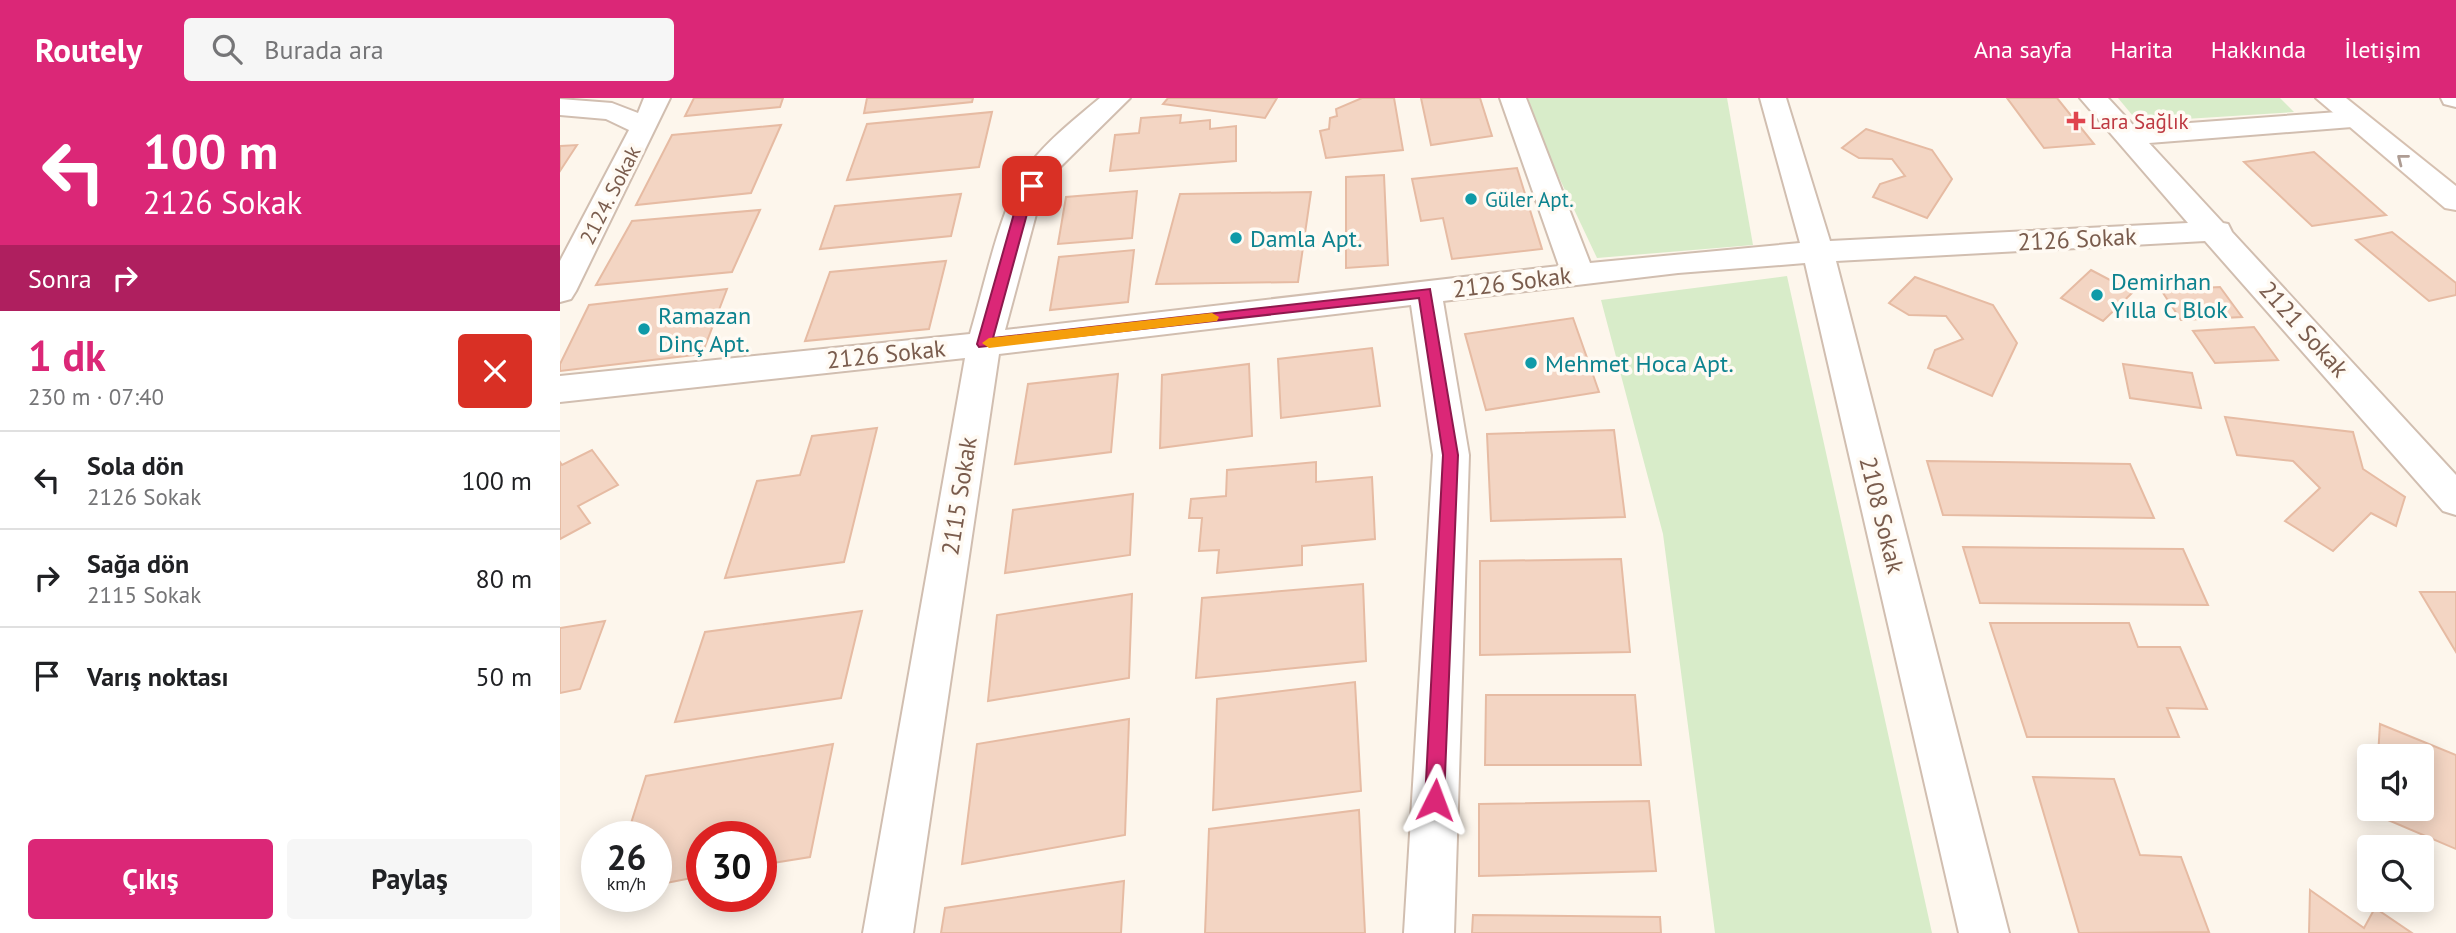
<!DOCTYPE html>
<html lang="tr">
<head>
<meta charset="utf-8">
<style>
  :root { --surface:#fff; --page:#f6f6f6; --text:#202124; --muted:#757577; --line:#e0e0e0; --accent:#db2777 }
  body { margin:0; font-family:"PT Sans",sans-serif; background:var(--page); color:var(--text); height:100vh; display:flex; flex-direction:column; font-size:26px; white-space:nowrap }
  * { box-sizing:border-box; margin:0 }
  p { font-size:23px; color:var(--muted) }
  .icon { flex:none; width:38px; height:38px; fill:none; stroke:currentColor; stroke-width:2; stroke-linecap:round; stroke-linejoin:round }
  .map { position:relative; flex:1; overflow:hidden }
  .side { display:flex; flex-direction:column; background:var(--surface); width:560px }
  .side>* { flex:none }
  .top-card { background:#db2777; color:#fff; overflow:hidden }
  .controls { position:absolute; left:1797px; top:646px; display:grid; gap:14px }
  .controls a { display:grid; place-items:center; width:77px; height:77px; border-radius:7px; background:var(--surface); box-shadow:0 4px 18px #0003; font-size:35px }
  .speed { position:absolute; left:21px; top:723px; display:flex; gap:14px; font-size:35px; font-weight:700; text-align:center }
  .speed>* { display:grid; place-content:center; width:91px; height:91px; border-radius:50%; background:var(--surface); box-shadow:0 4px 18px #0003; line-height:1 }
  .speed small { font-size:18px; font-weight:400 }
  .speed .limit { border:10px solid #d22; background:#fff; color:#111 }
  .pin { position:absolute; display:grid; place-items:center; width:60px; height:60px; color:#fff; margin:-30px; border-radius:14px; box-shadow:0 4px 10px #0006 }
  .me { position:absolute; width:77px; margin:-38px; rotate:3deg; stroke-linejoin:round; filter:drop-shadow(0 0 5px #0008) }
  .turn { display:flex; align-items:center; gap:24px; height:147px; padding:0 28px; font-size:32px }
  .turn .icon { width:91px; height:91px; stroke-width:2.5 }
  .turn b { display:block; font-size:49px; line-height:60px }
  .then { display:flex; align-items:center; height:66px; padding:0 28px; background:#0003; gap:14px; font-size:26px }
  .round { display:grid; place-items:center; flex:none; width:74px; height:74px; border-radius:7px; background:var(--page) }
  .head { display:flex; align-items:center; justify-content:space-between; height:119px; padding:0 28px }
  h1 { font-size:42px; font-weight:700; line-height:52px; color:var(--accent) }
  .action { display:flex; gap:14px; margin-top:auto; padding:14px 28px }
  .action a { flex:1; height:80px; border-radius:7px; background:var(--accent); color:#fff; font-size:28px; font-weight:700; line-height:80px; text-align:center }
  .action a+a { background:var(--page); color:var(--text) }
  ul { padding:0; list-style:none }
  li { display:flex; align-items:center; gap:21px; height:98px; padding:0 28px; border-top:2px solid var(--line) }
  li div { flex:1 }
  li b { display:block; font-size:26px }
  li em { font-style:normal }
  header { display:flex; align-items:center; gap:42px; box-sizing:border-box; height:98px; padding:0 35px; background:var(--accent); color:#fff }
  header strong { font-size:33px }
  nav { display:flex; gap:38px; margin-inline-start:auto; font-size:24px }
  .search { width:490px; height:63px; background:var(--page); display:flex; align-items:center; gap:18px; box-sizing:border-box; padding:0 24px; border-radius:7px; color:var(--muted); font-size:26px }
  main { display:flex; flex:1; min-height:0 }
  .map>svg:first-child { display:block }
  .green { fill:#d8ecc9 }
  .building { fill:#f3d5c3; stroke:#e6bba3; stroke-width:2 }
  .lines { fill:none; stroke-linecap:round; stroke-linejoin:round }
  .street-casing { stroke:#d1beb0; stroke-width:4 }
  .secondary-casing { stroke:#d6c0b0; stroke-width:4 }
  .street { fill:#fff; fill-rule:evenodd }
  .secondary { fill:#fff; fill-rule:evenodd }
  .oneway { stroke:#af9d94 }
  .route { fill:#db2777; stroke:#8e194d; stroke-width:2 }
  .slow { fill:#f59e0b }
  .health-dot { fill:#e0444e; stroke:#fffaf3; stroke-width:2.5 }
  .culture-dot { fill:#0f9aa8; stroke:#fffaf3; stroke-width:2.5 }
  .labels { text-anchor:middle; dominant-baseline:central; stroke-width:7; stroke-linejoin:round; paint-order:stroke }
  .far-health-label { font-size:21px; fill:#be3a42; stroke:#fffaf3; text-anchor:start }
  .far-street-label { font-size:21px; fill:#7a5c4d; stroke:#fffaf3 }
  .far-culture-label { font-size:21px; fill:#0d838f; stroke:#fffaf3; text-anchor:start }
  .culture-label { font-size:24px; fill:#0d838f; stroke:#fffaf3; text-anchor:start }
  .street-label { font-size:24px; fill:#7a5c4d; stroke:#fffaf3 }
</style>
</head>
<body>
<header>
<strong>Routely</strong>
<div class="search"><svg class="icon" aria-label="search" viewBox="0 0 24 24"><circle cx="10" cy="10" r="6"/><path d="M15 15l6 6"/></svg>Burada ara</div>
<nav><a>Ana sayfa</a><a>Harita</a><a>Hakkında</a><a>İletişim</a></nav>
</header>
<main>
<section class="side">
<div class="top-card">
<div class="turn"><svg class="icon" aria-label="left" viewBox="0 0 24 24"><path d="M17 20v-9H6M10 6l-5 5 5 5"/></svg><div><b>100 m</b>2126 Sokak</div></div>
<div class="then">Sonra<svg class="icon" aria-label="right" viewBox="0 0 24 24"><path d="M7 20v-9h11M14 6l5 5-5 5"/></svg></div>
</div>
<div class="head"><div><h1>1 dk</h1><p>230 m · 07:40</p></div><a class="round" style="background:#d93025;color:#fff"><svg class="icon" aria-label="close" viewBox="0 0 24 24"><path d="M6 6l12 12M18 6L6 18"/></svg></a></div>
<ul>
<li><svg class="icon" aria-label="left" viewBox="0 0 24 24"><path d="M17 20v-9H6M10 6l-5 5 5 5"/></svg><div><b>Sola dön</b><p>2126 Sokak</p></div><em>100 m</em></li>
<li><svg class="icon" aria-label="right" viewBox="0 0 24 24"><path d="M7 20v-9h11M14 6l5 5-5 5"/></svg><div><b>Sağa dön</b><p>2115 Sokak</p></div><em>80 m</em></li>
<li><svg class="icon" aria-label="arrive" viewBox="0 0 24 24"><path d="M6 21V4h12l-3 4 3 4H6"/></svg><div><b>Varış noktası</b></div><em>50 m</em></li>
</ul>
<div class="action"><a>Çıkış</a><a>Paylaş</a></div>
</section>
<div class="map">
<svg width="1896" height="835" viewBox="0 0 1896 835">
  <rect width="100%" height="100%" fill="#fdf6ec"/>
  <g class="green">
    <polygon points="968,0 1167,0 1193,147 1037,160 986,52"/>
    <polygon points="1558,0 1720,0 1734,14 1578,24"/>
    <polygon points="1227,178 1372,835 1155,835 1103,436 1041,202"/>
  </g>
  <g class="building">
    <polygon points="134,0 223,0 220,9 125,18"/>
    <polygon points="307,0 413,0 412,4 304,15"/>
    <polygon points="608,0 717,0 705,20 603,6"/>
    <polygon points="802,0 834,0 843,52 766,60 760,33 769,31 770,20 777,18 776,11"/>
    <polygon points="861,0 920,0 932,38 871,47"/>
    <polygon points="1447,0 1497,0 1534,46 1484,50"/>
    <polygon points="432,14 419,69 287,82 307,26"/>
    <polygon points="621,17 620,25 650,22 650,31 676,28 676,63 550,73 555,37 579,35 581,20"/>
    <polygon points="221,27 191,95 76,107 112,37"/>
    <polygon points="1306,31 1372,52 1392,81 1367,120 1313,99 1320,86 1345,78 1332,61 1299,60 1282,50"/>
    <polygon points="17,47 0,73 0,48"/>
    <polygon points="1754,54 1826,117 1752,128 1684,64"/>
    <polygon points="957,70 982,151 892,161 883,120 861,123 852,81"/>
    <polygon points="824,77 828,167 786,170 786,79"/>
    <polygon points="577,93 572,140 498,146 506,99"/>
    <polygon points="751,94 738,184 596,186 620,96"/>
    <polygon points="401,96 391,138 260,151 275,108"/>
    <polygon points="200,112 172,174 36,187 72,123"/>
    <polygon points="1832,134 1896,185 1896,197 1869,203 1796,142"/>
    <polygon points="574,152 568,204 490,212 499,159"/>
    <polygon points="386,163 369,231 245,243 270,174"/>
    <polygon points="1531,172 1573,194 1543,223 1501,200"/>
    <polygon points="1355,179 1433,207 1457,245 1432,298 1368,270 1375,252 1403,241 1386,218 1349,217 1329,205"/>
    <polygon points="1660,189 1682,219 1621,222 1601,192"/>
    <polygon points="167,191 142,256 0,273 0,266 29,207"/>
    <polygon points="1013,220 1039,294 926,312 905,236"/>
    <polygon points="1694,229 1718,262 1655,265 1633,233"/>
    <polygon points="812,250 820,308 721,320 718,261"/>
    <polygon points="689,266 692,338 600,350 602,277"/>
    <polygon points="1563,266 1632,275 1641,310 1570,300"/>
    <polygon points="558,276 551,354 455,366 468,286"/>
    <polygon points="1665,319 1793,334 1803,371 1845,399 1836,428 1811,415 1773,453 1725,423 1760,390 1733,363 1677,357"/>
    <polygon points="317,330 284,464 165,480 197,383 240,377 252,338"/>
    <polygon points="1054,332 1065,419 931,423 927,336"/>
    <polygon points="32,352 58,387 18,408 30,425 0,441 0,364 2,367"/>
    <polygon points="1367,363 1570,366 1594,420 1383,417"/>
    <polygon points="756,364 756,384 812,379 815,441 742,448 742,467 657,475 659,452 639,453 642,420 629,420 631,401 666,398 667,372"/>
    <polygon points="573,396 570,457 445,475 453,412"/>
    <polygon points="1403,449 1623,451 1648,507 1420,505"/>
    <polygon points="1061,461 1070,554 920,557 920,463"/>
    <polygon points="803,486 806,563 636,580 642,500"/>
    <polygon points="1860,494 1896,494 1896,554"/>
    <polygon points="572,496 569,580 428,603 437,517"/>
    <polygon points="302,513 281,600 115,624 145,534"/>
    <polygon points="45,523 20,591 0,595 0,530"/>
    <polygon points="1430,525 1569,525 1578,549 1620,549 1647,611 1607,610 1619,639 1467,639"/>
    <polygon points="795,584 801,693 653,712 657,601"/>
    <polygon points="926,597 1075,597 1081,667 925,667"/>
    <polygon points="569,621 565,737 402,766 417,646"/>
    <polygon points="1820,626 1896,657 1896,751 1814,716 1814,710 1862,710 1862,658 1818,658"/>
    <polygon points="273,646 250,759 201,767 201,738 142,738 142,778 96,787 96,738 67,738 86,678"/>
    <polygon points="1473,679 1554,681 1580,757 1621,759 1649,834 1519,835"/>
    <polygon points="1089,703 1096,773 919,778 919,706"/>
    <polygon points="799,712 805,835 645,835 649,731"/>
    <polygon points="564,783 561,835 381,835 385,810"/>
    <polygon points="1750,792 1804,830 1815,810 1852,835 1749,835"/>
    <polygon points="913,817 1100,819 1101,835 912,835"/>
  </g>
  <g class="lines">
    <g class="street-casing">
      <g id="street">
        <polygon points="84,0 110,0 16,193 11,201 0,204 0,163 69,32 46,21 0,17 0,1 52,5 78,15"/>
        <path d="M540,0H570L494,75L479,105L445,232L999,168L940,0H966L1030,165L1240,145L1200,0H1226L1270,143L1628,125L1520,0H1548L1575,29L1792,13L1802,15L1806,21L1802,27L1792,29L1589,45L1663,125L1668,126L1672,134L1896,377V417L1883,413L1645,143L1276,163L1449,835H1399L1245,165L1118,175L883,203L909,357L894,835H844L873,357L851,207L439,256L353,835H303L405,260L0,304V278L410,236C425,187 440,107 469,67C488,42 516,20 540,0Z"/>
        <polygon points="1881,0 1896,0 1896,9 1884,6"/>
      </g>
    </g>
    <g class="secondary-casing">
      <polygon id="secondary" points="1756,0 1786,0 1896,88 1896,112 1885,110"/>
    </g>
    <use href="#street" class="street"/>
    <use href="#secondary" class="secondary"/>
  </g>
  <defs><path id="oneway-chevron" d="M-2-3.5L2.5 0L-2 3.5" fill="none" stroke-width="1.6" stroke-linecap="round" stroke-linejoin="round" transform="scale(1.75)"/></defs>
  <use class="oneway" href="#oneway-chevron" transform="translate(1842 61) rotate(-142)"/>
  <polygon class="route" points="472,84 478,88 470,105 433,240 870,191 898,357 884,702 882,709 875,711 868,709 865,702 883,357 859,200 419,249 417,246 457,105 468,86"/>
  <polygon class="slow" points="652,215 659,219 657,223 429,250 422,245 429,240"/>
  <path class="health-dot" d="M1512.5 12.5h7v7h7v7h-7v7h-7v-7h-7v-7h7z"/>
  <g class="culture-dot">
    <circle cx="911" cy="101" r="7"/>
    <circle cx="676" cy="140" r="7"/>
    <circle cx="1537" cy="197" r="7"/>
    <circle cx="84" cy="231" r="7"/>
    <circle cx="971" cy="265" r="7"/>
  </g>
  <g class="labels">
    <g class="far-health-label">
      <text x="1530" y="23">Lara Sağlık</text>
    </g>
    <g class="far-street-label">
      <text transform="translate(50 97) rotate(-63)">2124. Sokak</text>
    </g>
    <g class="far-culture-label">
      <text x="925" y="101">Güler Apt.</text>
    </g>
    <g class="culture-label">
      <text x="690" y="140">Damla Apt.</text>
      <text x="1551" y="183">Demirhan<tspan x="1551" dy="28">Yılla C Blok</tspan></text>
      <text x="98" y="217">Ramazan<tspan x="98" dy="28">Dinç Apt.</tspan></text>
      <text x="985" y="265">Mehmet Hoca Apt.</text>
    </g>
    <g class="street-label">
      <text transform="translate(1517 141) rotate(-3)">2126 Sokak</text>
      <text transform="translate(952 184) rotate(-7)">2126 Sokak</text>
      <text transform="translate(1744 231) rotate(48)">2121 Sokak</text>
      <text transform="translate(326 256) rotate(-6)">2126 Sokak</text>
      <text transform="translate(399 398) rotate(-81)">2115 Sokak</text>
      <text transform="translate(1322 417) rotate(76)">2108 Sokak</text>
    </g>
  </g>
</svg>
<div class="controls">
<a><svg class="icon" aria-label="sound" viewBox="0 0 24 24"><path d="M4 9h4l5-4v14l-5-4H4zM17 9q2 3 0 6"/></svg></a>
<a><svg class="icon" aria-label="search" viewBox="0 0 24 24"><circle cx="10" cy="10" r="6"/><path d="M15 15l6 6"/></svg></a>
</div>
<div class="speed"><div>26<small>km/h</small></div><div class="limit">30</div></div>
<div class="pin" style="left:472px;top:88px;background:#d93025"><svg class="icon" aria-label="arrive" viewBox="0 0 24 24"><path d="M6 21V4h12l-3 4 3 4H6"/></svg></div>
<svg class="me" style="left:875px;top:702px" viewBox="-20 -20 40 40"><path d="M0-17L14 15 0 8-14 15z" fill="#db2777" stroke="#fff" stroke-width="4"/></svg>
</div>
</main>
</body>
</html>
